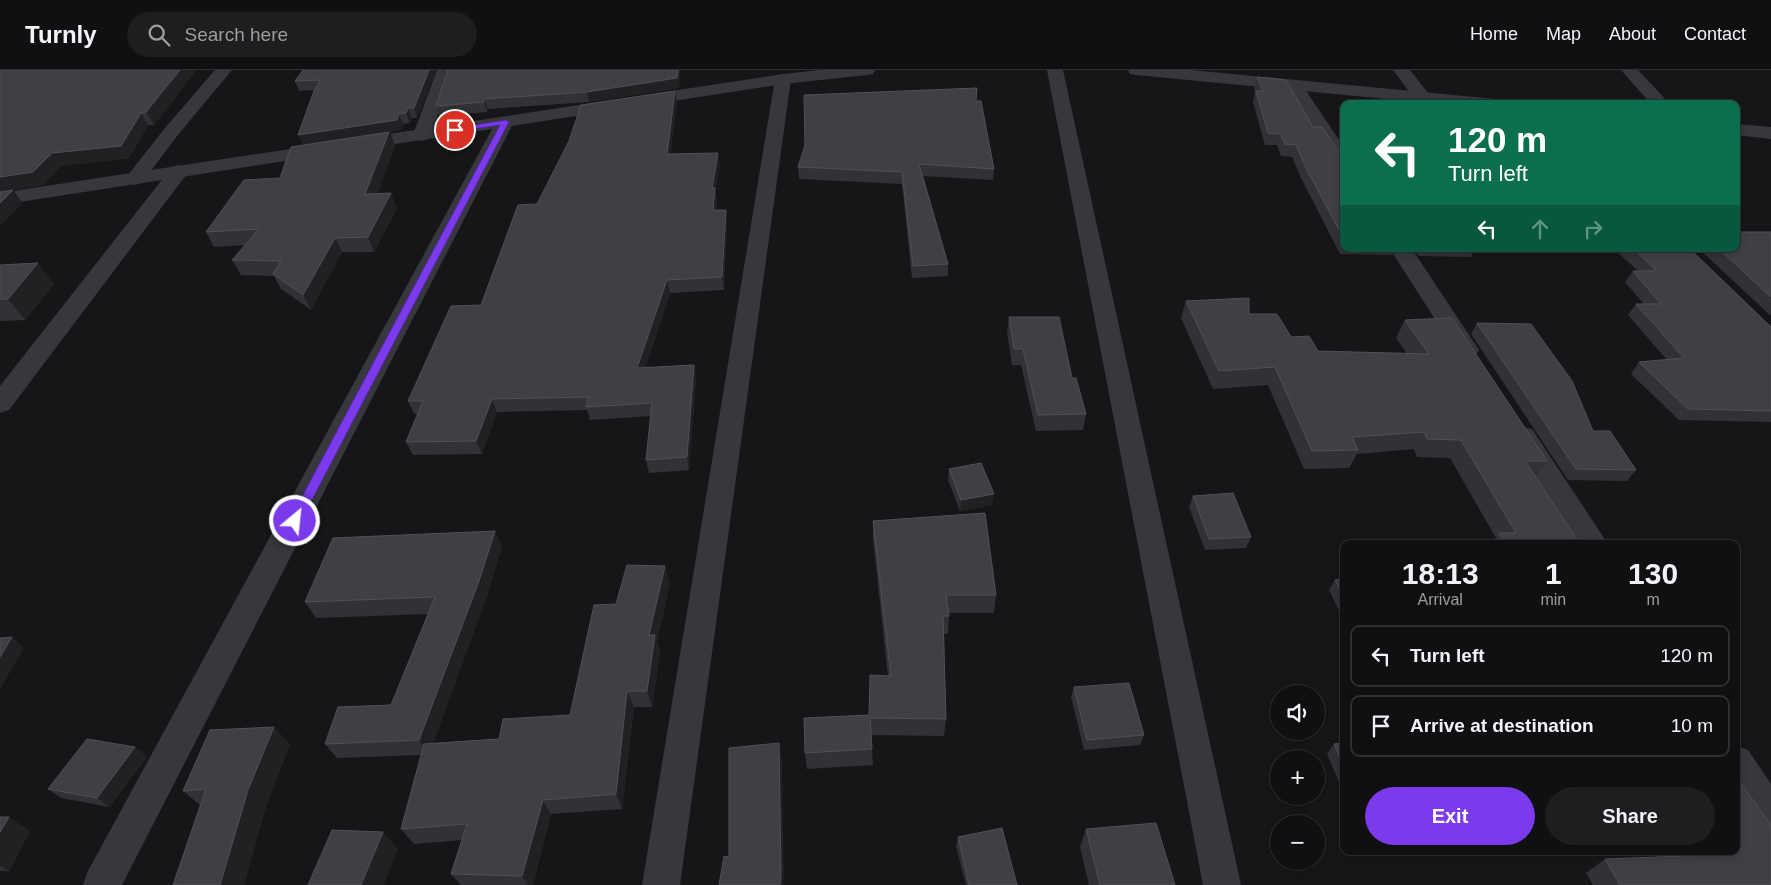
<!DOCTYPE html>
<html lang="en">
<head>
<meta charset="utf-8">
<style>
  :root { --surface:#101012; --page:#1e1e20; --text:#f1f3f6; --muted:#9c9d9f; --line:#303032; --accent:#7c3aed }
  body { margin:0; font-family:Arial,sans-serif; background:var(--page); color:var(--text); height:100vh; display:flex; flex-direction:column; font-size:19px; white-space:nowrap }
  * { box-sizing:border-box; margin:0 }
  p { font-size:16px; color:var(--muted) }
  .icon { flex:none; width:28px; height:28px; fill:none; stroke:currentColor; stroke-width:2; stroke-linecap:round; stroke-linejoin:round }
  .map { position:relative; flex:1; overflow:hidden }
  .sheet { position:absolute; left:1340px; top:470px; width:400px; height:315px; display:flex; flex-direction:column; background:var(--surface); border-radius:10px; box-shadow:0 2px 8px #0003,0 0 0 1px var(--line) }
  .sheet>* { flex:none }
  .top-card { position:absolute; left:1340px; top:30px; width:400px; height:152px; border-radius:10px; box-shadow:0 2px 8px #0003,0 0 0 1px var(--line); background:#0b6e4f; color:#fff; overflow:hidden }
  .tools { position:absolute; left:1270px; top:615px; display:grid; gap:10px }
  .tools a { display:grid; place-items:center; width:55px; height:55px; border-radius:50%; background:var(--surface); box-shadow:0 2px 8px #0003,0 0 0 1px var(--line); font-size:25px }
  .pin { position:absolute; display:grid; place-items:center; width:42px; height:42px; color:#fff; margin:-21px; border:2px solid #fff; border-radius:50%; box-shadow:0 1px 5px #0007 }
  .me { position:absolute; width:55px; margin:-28px; rotate:28deg; stroke-linejoin:round; filter:drop-shadow(0 0 4px #0008) }
  .turn { display:flex; align-items:center; gap:18px; height:105px; padding:0 25px; font-size:22px }
  .turn .icon { width:65px; height:65px; stroke-width:2.5 }
  .turn b { display:block; font-size:35px; line-height:42px }
  .lanes { display:flex; align-items:center; height:48px; padding:0 25px; background:#0003; justify-content:center; gap:25px; direction:ltr }
  .lanes .off { opacity:.35 }
  .eta { display:flex; justify-content:space-evenly; align-items:center; height:85px; text-align:center }
  .eta b { font-size:30px; font-weight:600; line-height:35px }
  .button { display:flex; gap:10px; margin-top:auto; padding:10px 25px }
  .button a { flex:1; height:58px; border-radius:30px; background:var(--accent); color:#fff; font-size:20px; font-weight:600; line-height:58px; text-align:center }
  .button a+a { background:var(--page); color:var(--text) }
  ul { padding:0; list-style:none }
  li { display:flex; align-items:center; gap:15px; height:62px; margin:0 10px 8px; padding:0 15px; border:2px solid var(--line); border-radius:10px }
  li div { flex:1 }
  li b { display:block; font-size:19px }
  li em { font-style:normal }
  header { display:flex; align-items:center; gap:30px; box-sizing:border-box; height:70px; padding:0 25px; background:var(--surface); border-bottom:1px solid var(--line) }
  header strong { font-size:24px }
  nav { display:flex; gap:28px; margin-inline-start:auto; font-size:18px }
  .search { width:350px; height:45px; background:var(--page); display:flex; align-items:center; gap:12px; box-sizing:border-box; padding:0 18px; border-radius:28px; color:var(--muted); font-size:19px }
  .map>svg:first-child { display:block }
  .lines { fill:none; stroke-linecap:round; stroke-linejoin:round }
  .minor { fill:#37383d; fill-rule:evenodd }
  .tertiary { fill:#37383d; fill-rule:evenodd }
  .wall { fill:#323236 }
  .shaded-wall { fill:#212124 }
  .building { fill:#3f3f44; stroke:#4f5156 }
  .route { fill:#7c3aed; stroke:#51269a }
</style>
</head>
<body>
<header>
<strong>Turnly</strong>
<div class="search"><svg class="icon" aria-label="search" viewBox="0 0 24 24"><circle cx="10" cy="10" r="6"/><path d="M15 15l6 6"/></svg>Search here</div>
<nav><a>Home</a><a>Map</a><a>About</a><a>Contact</a></nav>
</header>
<div class="map">
<svg width="1771" height="815" viewBox="0 0 1771 815">
  <rect width="100%" height="100%" fill="#161618"/>
  <g class="lines">
    <g class="minor">
      <polygon points="215,0 232,0 177,66 142,113 135,115 128,113 125,109 128,105 165,58"/>
      <polygon points="437,0 453,0 431,65 429,69 422,71 415,69 413,65"/>
      <polygon points="1047,0 1063,0 1241,815 1203,815"/>
      <polygon points="1393,0 1410,0 1431,27 1428,31 1422,32 1416,31"/>
      <polygon points="1621,0 1638,0 1670,34 1651,34"/>
      <polygon points="783,4 789,5 791,9 680,815 642,815 775,9 777,5"/>
      <polygon points="1294,11 1300,12 1344,77 1344,97 1337,95 1285,16 1288,12"/>
      <polygon points="505,47 511,48 514,52 122,815 83,815 88,801 496,52 499,48"/>
      <polygon points="179,95 186,97 189,101 186,105 9,340 0,343 0,316 172,97"/>
      <polygon points="1390,179 1412,179 1479,280 1476,285 1467,288 1458,285"/>
      <polygon points="1523,357 1532,359 1608,474 1578,474 1510,366 1514,359"/>
      <polygon points="1736,676 1748,680 1771,714 1771,763 1758,757 1736,723"/>
    </g>
    <g class="tertiary">
      <polygon points="820,0 875,0 873,4 867,5 783,14 0,135 0,123 783,4"/>
      <polygon points="1128,0 1190,0 1496,29 1502,30 1505,34 1438,34 1136,5 1130,4"/>
      <polygon points="1736,54 1771,57 1771,69 1736,65"/>
    </g>
  </g>
  <g class="wall">
    <polygon points="196,0 154,55 148,55 129,88 61,96 42,115 0,122"/>
    <polygon points="303,0 436,0 417,48 412,48 410,53 403,54 401,60 390,62 395,76 377,124 397,138 374,182 342,182 311,240 281,219 274,206 241,205 232,190 246,175 214,177 206,162 280,108 303,75 314,20 299,21 295,11"/>
    <polygon points="448,0 680,0 679,18 589,32 488,39 487,42 439,46 436,36"/>
    <polygon points="1257,7 1313,57 1341,85 1344,86 1344,179 1395,179 1392,185 1340,184 1301,108 1292,87 1281,86 1277,75 1265,75 1253,32 1255,22 1254,18"/>
    <polygon points="976,31 994,99 993,110 923,106 948,194 948,206 912,208 902,114 799,109 798,97"/>
    <polygon points="677,32 670,84 720,95 715,120 717,130 716,140 726,140 727,152 724,220 670,223 645,298 694,295 696,308 689,400 649,403 646,390 651,346 590,350 587,340 497,342 482,384 413,385 406,372 418,344 414,344 408,331 481,235 537,134"/>
    <polygon points="1344,63 1344,74 1341,70"/>
    <polygon points="1771,162 1771,246 1699,179 1736,179"/>
    <polygon points="1413,179 1475,179 1471,187 1419,186"/>
    <polygon points="1614,179 1690,179 1771,257 1771,352 1679,350 1631,304 1639,292 1667,290 1628,245 1636,234 1644,234 1625,212 1633,201 1638,201"/>
    <polygon points="0,195 54,214 25,250 0,251"/>
    <polygon points="1186,231 1249,244 1318,281 1407,284 1396,268 1405,250 1547,391 1536,407 1580,474 1492,474 1496,468 1450,388 1417,387 1414,379 1357,384 1349,398 1304,399 1268,315 1213,319 1181,248"/>
    <polygon points="1009,247 1072,308 1086,344 1083,360 1036,361 1021,295 1012,295 1007,263"/>
    <polygon points="1477,253 1636,400 1627,411 1568,410 1471,264"/>
    <polygon points="949,399 992,435 960,441 948,410"/>
    <polygon points="1193,426 1251,467 1246,478 1205,480 1189,437"/>
    <polygon points="873,451 996,525 994,543 949,543 948,563 944,564 946,649 944,666 871,665 873,695 807,699 805,683 869,645 888,606 873,470"/>
    <polygon points="495,461 502,477 487,526 433,673 499,669 570,645 616,534 670,513 657,571 660,582 652,637 634,637 622,739 551,744 533,815 461,815 451,804 462,770 414,774 401,759 421,685 337,688 325,674 391,635 428,544 316,548 305,532"/>
    <polygon points="1344,509 1344,551 1329,520 1335,510"/>
    <polygon points="1074,617 1144,665 1140,675 1084,680 1071,627"/>
    <polygon points="1344,673 1344,724 1327,684 1334,674"/>
    <polygon points="290,674 266,736 244,815 173,815 201,736 183,721"/>
    <polygon points="135,677 147,687 109,737 61,728 48,719"/>
    <polygon points="0,747 30,761 9,801 0,801"/>
    <polygon points="1086,759 1175,815 1089,815 1080,777"/>
    <polygon points="958,767 1017,815 966,815 956,776"/>
    <polygon points="1674,781 1736,781 1771,815 1593,815 1586,803 1605,789 1677,786"/>
  </g>
  <g class="shaded-wall">
    <polygon points="180,0 196,0 154,55 146,42"/>
    <polygon points="429,0 436,0 417,48 414,38"/>
    <polygon points="678,0 680,0 679,18 589,32 587,22"/>
    <polygon points="675,21 677,32 669,96 667,84"/>
    <polygon points="484,29 488,39 487,42 484,32"/>
    <polygon points="408,38 412,48 410,53 406,43"/>
    <polygon points="141,43 148,55 129,88 61,96 42,115 0,122 0,107"/>
    <polygon points="399,44 403,54 401,60 390,62 395,76 371,139 303,75 298,65"/>
    <polygon points="718,83 720,95 715,120 717,130 715,153 713,140 712,118"/>
    <polygon points="13,120 23,133 0,156 0,133"/>
    <polygon points="391,123 397,138 374,182 368,167"/>
    <polygon points="726,140 727,152 724,220 722,207"/>
    <polygon points="335,168 342,182 311,240 303,225"/>
    <polygon points="38,193 54,214 25,250 8,229"/>
    <polygon points="667,210 670,223 641,311 637,298"/>
    <polygon points="694,295 696,308 689,400 687,387"/>
    <polygon points="492,329 497,342 482,384 476,371"/>
    <polygon points="994,424 992,435 960,441 961,430"/>
    <polygon points="495,461 502,477 487,526 429,684 419,670"/>
    <polygon points="665,496 670,513 657,571 660,582 652,637 647,621 649,565"/>
    <polygon points="12,567 24,578 0,619 0,587"/>
    <polygon points="627,621 634,637 622,739 616,724"/>
    <polygon points="274,657 290,674 266,736 244,815 220,815 248,720"/>
    <polygon points="779,673 782,690 784,815 780,815"/>
    <polygon points="135,677 147,687 109,737 97,728"/>
    <polygon points="543,730 551,744 533,815 528,815 522,806"/>
    <polygon points="9,747 30,761 9,801 0,796 0,762"/>
    <polygon points="383,762 398,779 384,815 361,815"/>
  </g>
  <g class="building">
    <polygon points="0,0 180,0 146,42 141,43 121,76 52,83 33,102 0,107"/>
    <polygon points="303,0 429,0 414,38 408,38 406,43 399,44 397,50 298,65 314,21 320,10 295,11"/>
    <polygon points="448,0 678,0 677,8 587,22 484,29 484,32 436,36"/>
    <polygon points="1257,7 1286,10 1313,57 1322,57 1341,85 1344,86 1344,169 1305,96 1296,75 1285,74 1280,64 1268,63 1256,21 1263,21"/>
    <polygon points="977,18 976,31 981,31 994,99 919,94 948,194 913,196 902,102 798,97 805,75 804,25"/>
    <polygon points="675,21 667,84 718,83 712,118 715,118 713,140 726,140 722,207 667,210 637,298 694,295 687,387 646,390 652,333 586,337 588,327 492,329 476,371 406,372 423,331 408,331 451,236 481,235 518,135 537,134 569,71 581,35"/>
    <polygon points="389,62 365,124 391,123 368,167 335,168 303,225 273,204 281,191 232,190 259,159 206,162 244,110 280,108 291,77"/>
    <polygon points="13,120 0,133 0,122"/>
    <polygon points="1736,162 1771,162 1771,227 1719,179 1736,179"/>
    <polygon points="1633,179 1690,179 1771,257 1771,341 1688,339 1639,292 1684,288 1636,234 1661,234 1633,201 1657,201"/>
    <polygon points="38,193 8,229 0,229 0,195"/>
    <polygon points="1249,228 1249,244 1277,244 1291,267 1309,266 1318,281 1429,284 1405,250 1452,248 1547,391 1525,391 1580,474 1505,474 1499,463 1516,463 1461,370 1427,369 1424,362 1352,367 1358,380 1312,381 1275,297 1219,301 1186,231"/>
    <polygon points="1009,247 1059,247 1072,308 1076,308 1086,344 1038,345 1023,279 1014,279"/>
    <polygon points="1477,253 1531,254 1572,311 1593,361 1610,361 1636,400 1576,399"/>
    <polygon points="981,393 994,424 961,430 949,399"/>
    <polygon points="1233,423 1251,467 1209,469 1193,426"/>
    <polygon points="985,443 996,525 946,525 949,546 943,546 946,649 870,648 872,679 805,683 804,648 869,645 870,605 891,606 873,451"/>
    <polygon points="495,461 479,511 419,670 325,674 338,637 391,635 435,527 305,532 333,468"/>
    <polygon points="627,495 665,496 649,565 655,565 647,621 627,621 616,724 543,730 522,806 451,804 467,754 401,759 424,674 499,669 503,649 570,645 594,535 616,534"/>
    <polygon points="1344,509 1344,527 1335,510"/>
    <polygon points="12,567 0,587 0,568"/>
    <polygon points="1129,613 1144,665 1087,670 1074,617"/>
    <polygon points="274,657 248,720 220,815 180,815 180,814 173,815 206,719 183,721 210,660"/>
    <polygon points="87,669 135,677 97,728 48,719"/>
    <polygon points="779,673 781,804 780,815 719,815 724,786 729,787 729,678"/>
    <polygon points="1344,673 1344,697 1334,674"/>
    <polygon points="1736,707 1771,755 1771,815 1620,815 1605,789 1707,785 1705,781 1736,781"/>
    <polygon points="0,747 9,747 0,762"/>
    <polygon points="1156,753 1175,815 1100,815 1086,759"/>
    <polygon points="1002,758 1017,815 969,815 958,767"/>
    <polygon points="332,760 383,762 361,815 308,815"/>
  </g>
  <polygon class="route" points="506,50 509,52 301,451 299,454 291,454 289,451 500,55 455,62 452,60 455,58"/>
</svg>
<div class="tools">
<a><svg class="icon" aria-label="sound" viewBox="0 0 24 24"><path d="M4 9h4l5-4v14l-5-4H4zM17 9q2 3 0 6"/></svg></a>
<a>+</a>
<a>−</a>
</div>
<div class="pin" style="left:455px;top:60px;background:#d93025"><svg class="icon" aria-label="arrive" viewBox="0 0 24 24"><path d="M6 21V4h12l-3 4 3 4H6"/></svg></div>
<svg class="me" style="left:295px;top:451px" viewBox="-20 -20 40 40"><circle r="17" fill="#7c3aed" stroke="#fff" stroke-width="3"/><path d="M0-11L8 9 0 5-8 9z" fill="#fff"/></svg>
<div class="top-card">
<div class="turn"><svg class="icon" aria-label="left" viewBox="0 0 24 24"><path d="M17 20v-9H6M10 6l-5 5 5 5"/></svg><div><b>120 m</b>Turn left</div></div>
<div class="lanes"><svg class="icon" aria-label="left" viewBox="0 0 24 24"><path d="M17 20v-9H6M10 6l-5 5 5 5"/></svg><svg class="icon off" aria-label="ahead" viewBox="0 0 24 24"><path d="M12 20V5M6 11l6-6 6 6"/></svg><svg class="icon off" aria-label="right" viewBox="0 0 24 24"><path d="M7 20v-9h11M14 6l5 5-5 5"/></svg></div>
</div>
<section class="sheet">
<div class="eta">
<div><b>18:13</b><p>Arrival</p></div>
<div><b>1</b><p>min</p></div>
<div><b>130</b><p>m</p></div>
</div>
<ul>
<li><svg class="icon" aria-label="left" viewBox="0 0 24 24"><path d="M17 20v-9H6M10 6l-5 5 5 5"/></svg><div><b>Turn left</b></div><em>120 m</em></li>
<li><svg class="icon" aria-label="arrive" viewBox="0 0 24 24"><path d="M6 21V4h12l-3 4 3 4H6"/></svg><div><b>Arrive at destination</b></div><em>10 m</em></li>
</ul>
<div class="button"><a>Exit</a><a>Share</a></div>
</section>
</div>
</body>
</html>
